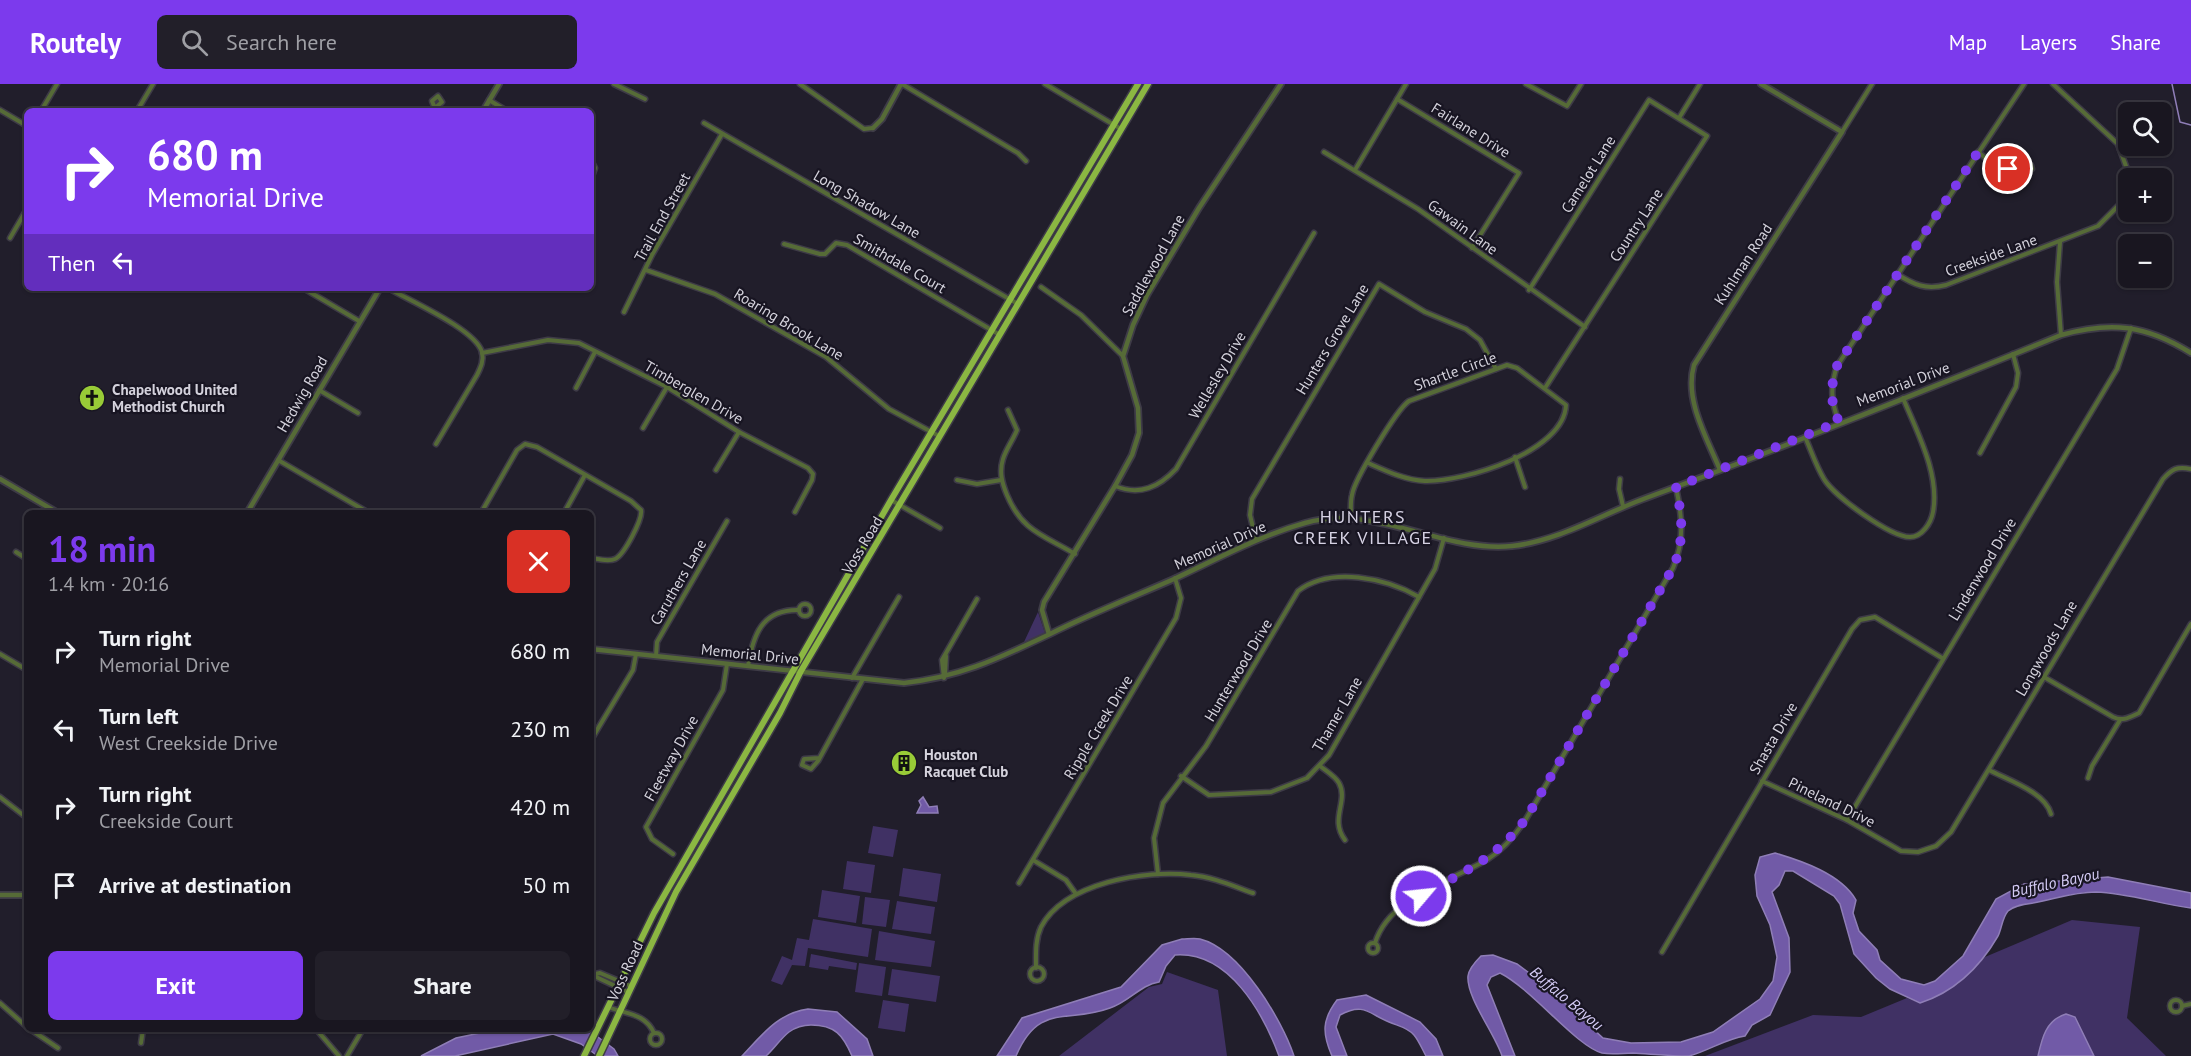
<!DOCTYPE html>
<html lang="en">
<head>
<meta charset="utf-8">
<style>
  :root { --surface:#191620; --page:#221f29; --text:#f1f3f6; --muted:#9f9fa5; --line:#37353e; --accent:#7c3aed }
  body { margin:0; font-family:"PT Sans",sans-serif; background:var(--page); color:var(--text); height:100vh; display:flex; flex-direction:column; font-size:22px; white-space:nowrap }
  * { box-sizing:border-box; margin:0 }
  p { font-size:20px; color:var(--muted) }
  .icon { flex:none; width:33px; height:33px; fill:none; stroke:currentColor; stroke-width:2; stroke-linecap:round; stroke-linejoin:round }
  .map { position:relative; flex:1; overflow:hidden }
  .side { position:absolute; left:24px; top:426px; width:570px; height:522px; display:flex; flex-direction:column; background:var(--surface); border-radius:9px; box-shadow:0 2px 4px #0004,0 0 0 2px var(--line) }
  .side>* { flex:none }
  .guide { position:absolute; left:24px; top:24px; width:570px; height:183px; border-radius:9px; box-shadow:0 2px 4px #0004,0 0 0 2px var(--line); background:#7c3aed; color:#fff; overflow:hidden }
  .controls { position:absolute; left:2118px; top:18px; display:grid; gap:12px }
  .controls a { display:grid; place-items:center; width:54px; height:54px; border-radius:9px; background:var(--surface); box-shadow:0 2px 4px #0004,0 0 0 2px var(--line); font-size:30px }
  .pin { position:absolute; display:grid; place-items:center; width:51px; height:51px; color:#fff; margin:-26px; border:3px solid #fff; border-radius:50%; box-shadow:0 2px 6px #0007 }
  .me { position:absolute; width:66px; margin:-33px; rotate:62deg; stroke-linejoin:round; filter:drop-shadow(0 0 4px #0008) }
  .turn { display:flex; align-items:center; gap:21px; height:126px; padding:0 24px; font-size:27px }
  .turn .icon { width:78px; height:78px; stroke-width:2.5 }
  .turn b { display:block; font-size:42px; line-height:51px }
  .then { display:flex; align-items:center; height:57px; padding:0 24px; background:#0003; gap:12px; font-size:22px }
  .round { display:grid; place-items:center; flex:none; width:63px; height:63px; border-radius:9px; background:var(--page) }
  .summary { display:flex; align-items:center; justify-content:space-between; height:102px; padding:0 24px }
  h1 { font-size:36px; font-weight:600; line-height:45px; color:var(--accent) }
  .cta { display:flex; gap:12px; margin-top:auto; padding:12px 24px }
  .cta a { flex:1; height:69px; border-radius:9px; background:var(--accent); color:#fff; font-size:24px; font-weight:600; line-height:69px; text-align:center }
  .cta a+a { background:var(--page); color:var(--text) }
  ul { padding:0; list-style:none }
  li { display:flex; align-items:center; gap:18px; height:78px; padding:0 24px }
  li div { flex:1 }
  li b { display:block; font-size:22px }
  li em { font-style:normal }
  header { display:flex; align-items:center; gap:36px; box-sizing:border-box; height:84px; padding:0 30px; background:var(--accent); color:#fff }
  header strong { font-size:28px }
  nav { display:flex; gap:33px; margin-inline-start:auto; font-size:21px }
  .search { width:420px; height:54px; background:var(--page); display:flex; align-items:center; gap:15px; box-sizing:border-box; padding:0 21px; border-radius:9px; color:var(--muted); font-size:22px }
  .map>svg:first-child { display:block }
  .green { fill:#403164 }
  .water { fill:#715aa7; stroke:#8f7eb7; stroke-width:1.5 }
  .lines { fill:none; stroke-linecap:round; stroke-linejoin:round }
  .stream { stroke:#8f7eb7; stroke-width:1.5 }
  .minor-casing { stroke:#3e3b47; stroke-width:7 }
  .tertiary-casing { stroke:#3e3b47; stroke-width:8 }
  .primary-casing { stroke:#3e3b47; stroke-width:9 }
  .minor { stroke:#566b37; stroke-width:4 }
  .tertiary { stroke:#566b37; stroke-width:4.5 }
  .primary { stroke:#8bb742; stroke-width:6 }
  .route { stroke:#7c3aed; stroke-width:10; stroke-dasharray:0 18 }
  .labels { text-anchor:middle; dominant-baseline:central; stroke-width:4.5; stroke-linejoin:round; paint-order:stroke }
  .street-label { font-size:15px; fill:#d4d2dc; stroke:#181522 }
  .poi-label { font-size:15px; font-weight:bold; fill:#d4d2dc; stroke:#181522; text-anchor:start }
  .water-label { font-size:16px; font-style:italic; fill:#d4cbf5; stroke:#181522 }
  .quarter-label { font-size:18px; letter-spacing:1.5px; fill:#d6d2e4; stroke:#181522 }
</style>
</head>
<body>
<header>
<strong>Routely</strong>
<div class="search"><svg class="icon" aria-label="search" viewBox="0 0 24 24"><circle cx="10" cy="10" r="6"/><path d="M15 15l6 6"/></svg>Search here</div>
<nav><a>Map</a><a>Layers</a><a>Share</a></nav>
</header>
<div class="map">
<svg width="2191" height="972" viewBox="0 0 2191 972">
  <rect width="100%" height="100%" fill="#211e2b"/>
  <g class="green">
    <polygon points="1038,528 1045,549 1024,558"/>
    <polygon points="873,742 898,746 893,773 868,769"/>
    <polygon points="847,777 875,781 871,809 843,805"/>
    <polygon points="903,784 941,790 937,818 899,812"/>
    <polygon points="822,806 860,812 856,839 818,833"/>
    <polygon points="865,813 890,816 886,843 862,840"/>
    <polygon points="897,817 935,823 931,850 892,845"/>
    <polygon points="813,835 872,845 868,873 808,864 805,882 792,881 782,901 771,897 782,872 792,876 797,854 809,856"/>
    <polygon points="2072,836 2140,843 2127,934 2166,972 1705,972 1813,931 1861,933 1907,914 1920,919 1958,900 1985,873"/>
    <polygon points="879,847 935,857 931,883 875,876"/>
    <polygon points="811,870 857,879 856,886 829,882 828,886 809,883"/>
    <polygon points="859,879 886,883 882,912 855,908"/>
    <polygon points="892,885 940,892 936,918 888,911"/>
    <polygon points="1167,888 1218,906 1227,972 1059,972 1149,903 1162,900"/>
    <polygon points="883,916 909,920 905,948 878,944"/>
  </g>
  <g class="water">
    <polygon points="923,713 929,723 937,722 938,729 917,729 921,721 919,717"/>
    <path d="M1775,769C1802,777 1841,790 1856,816L1853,829L1859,847L1877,866L1880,876L1901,895L1924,901L1935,897L1963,872L1996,815L2024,800L2108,793L2191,809V824C2159,820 2128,809 2096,808C2073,808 2055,815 2033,819C2025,820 2015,821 2008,827C2002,834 2002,844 1998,852C1980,883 1954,908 1920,919L1890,905L1876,894L1854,870L1840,820L1834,812L1793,787H1785L1779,801L1772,808L1789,854L1790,888L1770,931L1752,941L1745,952C1725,955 1708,967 1689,972C1671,972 1651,970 1633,969C1623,969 1613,971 1602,969C1576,962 1532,905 1500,889L1491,893L1487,901L1515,972H1502C1495,950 1466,913 1468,892C1469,884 1476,877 1481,872L1493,871L1517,880L1544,900L1603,954L1631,959L1681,958L1713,948L1760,915L1773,897L1777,873L1770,841L1757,812L1755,791L1760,773Z"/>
    <path d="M1182,855C1187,855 1195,854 1200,855C1240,865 1282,936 1294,972H1279C1263,929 1229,867 1175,871L1166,882L1159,898C1140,901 1129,918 1110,924C1067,940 1039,918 1016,972H997L1022,934L1121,903L1162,861Z"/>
    <path d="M1366,911L1420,938L1436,955L1443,972H1426C1422,965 1419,957 1414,951C1407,943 1398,942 1389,938C1369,930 1364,918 1340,931L1336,943L1347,972H1332C1322,949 1322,936 1337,916Z"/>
    <path d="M808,925L837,928L867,955L873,972H852C843,951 835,941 811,941C803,941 796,943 789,948C781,954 774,965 766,972H742C762,951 778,929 808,925Z"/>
    <path d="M2066,930L2075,933L2094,972H2038C2042,954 2046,936 2066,930Z"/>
    <polygon points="499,945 587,945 614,965 618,972 598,972 581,960 553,950 455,972 421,972 456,954"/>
  </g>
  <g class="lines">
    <polyline class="stream" points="2172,0 2180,38 2191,41"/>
    <g class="minor-casing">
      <g id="minor">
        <polyline points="614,0 645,15"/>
        <polyline points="800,0 864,45 873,44"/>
        <polyline points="902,0 1018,69 1026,77"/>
        <polyline points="1045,0 1121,45"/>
        <polyline points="1526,0 1567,22 1581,0"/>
        <polyline points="1397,15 1519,89 1472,164"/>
        <polyline points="489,16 507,27"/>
        <polyline points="0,26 27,42"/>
        <polyline points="41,27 57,0"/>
        <polyline points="137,27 153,0"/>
        <polyline points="436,27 432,17 438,12 442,18 436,23"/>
        <polyline points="1679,34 1700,0"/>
        <polyline points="704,39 1018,220"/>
        <polyline points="1842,48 1872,0"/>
        <polyline points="1324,68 1418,125 1585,243"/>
        <path d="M1978,68C1991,79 2015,97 2032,85L2031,81L2023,79L2008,85"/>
        <polyline points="591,76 595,84 591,95"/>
        <polyline points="1355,86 1406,0"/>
        <polyline points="10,154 27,125"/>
        <polyline points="2060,158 2057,198 2061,251"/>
        <polyline points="784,160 820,170 825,170 836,159 847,161 1000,251"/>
        <polyline points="646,186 715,210 826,273 889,325 939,352"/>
        <path d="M1897,190C1914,201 1926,206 1946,201L2098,142L2120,120L2126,104L2127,85L2118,60L2053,0"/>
        <polyline points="1041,203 1081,231 1123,272"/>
        <polyline points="303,204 359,237"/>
        <path d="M388,204C410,217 475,245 482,268C484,276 481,283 477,291L436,360"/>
        <polyline points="1529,206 1649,16 1707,52 1545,304"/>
        <polyline points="624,228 652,171 722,50"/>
        <polyline points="482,269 548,256 579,259 667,303 739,348 808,384 813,390 812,396 795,428"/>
        <polyline points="576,304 595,268"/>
        <polyline points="319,306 358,329"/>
        <path d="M1008,326L1017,346C1013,356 1006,365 1003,375C999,388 1002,399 1007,411C1022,447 1043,451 1075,470"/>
        <path d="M1839,338C1831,318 1830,303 1837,282L2024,0"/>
        <polyline points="643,344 667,303"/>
        <path d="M1805,353C1811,366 1816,382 1824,395C1834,412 1890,453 1910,453C1922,453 1931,439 1933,428C1940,390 1917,348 1903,314"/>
        <polyline points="1980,369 2016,303 2018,289 2013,270"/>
        <polyline points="1515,373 1525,403"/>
        <polyline points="278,376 369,429"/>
        <polyline points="716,386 739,348"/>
        <polyline points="1620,395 1619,405 1623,422"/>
        <polyline points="957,396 977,400 1001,396"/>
        <path d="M1115,402C1140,412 1159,403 1176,385L1314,149"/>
        <polyline points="891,416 940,444"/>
        <path d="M481,429L517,366L525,360L537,363L631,417L641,426C643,435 624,471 615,475C608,478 598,475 591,474"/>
        <polyline points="564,429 585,391"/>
        <path d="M1351,435C1351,427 1350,419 1352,411C1354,396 1397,325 1409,317L1507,281L1517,284L1566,321C1564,368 1464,398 1425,397C1405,396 1386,387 1368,379"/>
        <polyline points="1256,456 1250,431 1252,415 1379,200 1425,228 1466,245 1480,256 1496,285"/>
        <polyline points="16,468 27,475"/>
        <circle cx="805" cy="526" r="6"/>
        <polyline points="0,570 27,586"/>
        <polyline points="656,572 657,558 727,437"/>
        <path d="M748,582C753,551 762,525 799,526"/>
        <polyline points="945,591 946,572"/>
        <path d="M2044,593L2113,633C2123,638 2130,633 2139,629L2191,540"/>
        <polyline points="852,594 899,513"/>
        <polyline points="944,594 942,576 977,515"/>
        <polyline points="591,656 633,586 636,570"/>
        <polyline points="819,674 804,675 802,681 811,685 818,677 863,595"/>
        <path d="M1320,682C1326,687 1335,692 1339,699C1349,717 1329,735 1345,756"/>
        <path d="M1989,686C2008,696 2045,708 2051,730"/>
        <polyline points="1181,692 1209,711 1271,708 1307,694 1329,671 1435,485 1444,454"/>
        <polyline points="2088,694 2092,682 2120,636"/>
        <path d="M1762,697L1847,736L1901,767L1918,768L1936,762L1951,748L2163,395C2172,385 2177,382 2191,385"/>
        <polyline points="0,713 27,734"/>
        <polyline points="1847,736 2117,285 2131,244"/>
        <polyline points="673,770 652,755 646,743 723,606 727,580"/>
        <polyline points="1033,776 1066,796 1076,810"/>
        <path d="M1158,790L1154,754L1163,719L1206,662L1298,507C1331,482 1386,494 1419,513"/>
        <polyline points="1019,799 1176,534 1181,514 1175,494"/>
        <circle cx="1373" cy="864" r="5"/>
        <path d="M1375,859C1389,813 1450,798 1488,775C1504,765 1516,750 1526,735L1673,484C1685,456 1682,432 1676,403"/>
        <polyline points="1662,868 1852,545 1860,536 1875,533 1942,574"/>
        <circle cx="1037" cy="890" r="7"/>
        <path d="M1036,884C1036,870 1035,856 1041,843C1064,799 1146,785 1191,791C1213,793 1233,802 1253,809"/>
        <polyline points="591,891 600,889 631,902"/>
        <polyline points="592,891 628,908"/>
        <circle cx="2176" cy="922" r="6"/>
        <polyline points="0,919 27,943"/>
        <polyline points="2182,922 2191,920"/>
        <path d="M608,923C626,930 645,929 654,949"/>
        <polyline points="30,945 58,964"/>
        <polyline points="316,945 339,972"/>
        <circle cx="656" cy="955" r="6"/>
        <polyline points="141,959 143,945"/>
        <polyline points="347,972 363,945"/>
      </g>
    </g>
    <g class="tertiary-casing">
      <g id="tertiary">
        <polyline points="483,27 499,0"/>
        <polyline points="873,44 882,35 901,0"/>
        <path d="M1720,386C1707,354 1684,316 1694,281L1842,48L1761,0"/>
        <polyline points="0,395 58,429"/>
        <polyline points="247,429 380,204"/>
        <polyline points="1049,550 1042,526 1044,518 1115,402 1132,371 1139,349 1138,324 1123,272 1133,241 1147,211 1199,124 1281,0"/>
        <path d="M591,565L904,599C961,593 999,574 1050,550C1090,530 1133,513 1174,495C1217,475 1259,452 1305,439C1375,419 1442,469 1512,462C1559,457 1602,430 1646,414C1785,363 1923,307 2061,251C2111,237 2146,241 2191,269"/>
        <polyline points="0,811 27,811"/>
      </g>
    </g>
    <g class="primary-casing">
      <g id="primary">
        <polyline points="584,972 654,829 891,416 1138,0"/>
        <polyline points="599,972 676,808 780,629 801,587 1148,0"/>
      </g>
    </g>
    <use href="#minor" class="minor"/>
    <use href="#tertiary" class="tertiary"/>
    <use href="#primary" class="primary"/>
  </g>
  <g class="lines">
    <path class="route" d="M1421,812C1463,788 1498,774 1527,733L1673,484C1685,456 1682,432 1676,403L1839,338C1830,318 1830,303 1837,282L1978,68L1991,78L2008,85"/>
  </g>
  <defs>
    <g id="church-disc" transform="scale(1.35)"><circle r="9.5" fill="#98cb37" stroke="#181522"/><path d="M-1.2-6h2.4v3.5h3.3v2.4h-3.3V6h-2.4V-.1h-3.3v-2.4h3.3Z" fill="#111"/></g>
    <g id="building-disc" transform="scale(1.35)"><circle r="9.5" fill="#98cb37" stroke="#181522"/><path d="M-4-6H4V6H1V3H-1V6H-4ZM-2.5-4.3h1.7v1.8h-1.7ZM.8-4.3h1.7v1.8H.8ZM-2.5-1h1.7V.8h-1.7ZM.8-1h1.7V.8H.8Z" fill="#111"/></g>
  </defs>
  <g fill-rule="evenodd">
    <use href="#church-disc" x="92" y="314"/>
    <use href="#building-disc" x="904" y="679"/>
  </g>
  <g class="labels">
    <g class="street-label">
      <text transform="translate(1471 46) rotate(32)">Fairlane Drive</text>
      <text transform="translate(1588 90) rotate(-58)">Camelot Lane</text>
      <text transform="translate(867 120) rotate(30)">Long Shadow Lane</text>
      <text transform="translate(662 133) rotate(-61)">Trail End Street</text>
      <text transform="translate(1636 141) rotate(-57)">Country Lane</text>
      <text transform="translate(1463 143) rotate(36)">Gawain Lane</text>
      <text transform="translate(1991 171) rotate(-20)">Creekside Lane</text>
      <text transform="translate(900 179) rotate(30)">Smithdale Court</text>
      <text transform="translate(1743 180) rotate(-57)">Kuhlman Road</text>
      <text transform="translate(1153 181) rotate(-61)">Saddlewood Lane</text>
      <text transform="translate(789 240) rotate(31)">Roaring Brook Lane</text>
      <text transform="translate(1332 255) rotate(-59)">Hunters Grove Lane</text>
      <text transform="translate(1455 287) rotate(-20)">Shartle Circle</text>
      <text transform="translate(1217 291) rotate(-60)">Wellesley Drive</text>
      <text transform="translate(1903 300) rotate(-21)">Memorial Drive</text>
      <text transform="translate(694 308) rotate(30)">Timberglen Drive</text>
      <text transform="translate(302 310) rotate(-60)">Hedwig Road</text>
      <text transform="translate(862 461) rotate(-59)">Voss Road</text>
      <text transform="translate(1220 461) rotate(-24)">Memorial Drive</text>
      <text transform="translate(1982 485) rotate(-59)">Lindenwood Drive</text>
      <text transform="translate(678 498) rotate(-60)">Caruthers Lane</text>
      <text transform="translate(2046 564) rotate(-60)">Longwoods Lane</text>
      <text transform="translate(750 570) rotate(6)">Memorial Drive</text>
      <text transform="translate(1238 586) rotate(-59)">Hunterwood Drive</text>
      <text transform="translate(1337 630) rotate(-60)">Thamer Lane</text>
      <text transform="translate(1098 643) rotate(-59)">Ripple Creek Drive</text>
      <text transform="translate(1773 654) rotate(-60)">Shasta Drive</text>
      <text transform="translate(671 674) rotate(-61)">Fleetway Drive</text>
      <text transform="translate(1832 718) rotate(26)">Pineland Drive</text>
      <text transform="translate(625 887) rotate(-65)">Voss Road</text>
    </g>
    <g class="poi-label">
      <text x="112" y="305">Chapelwood United<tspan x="112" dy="17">Methodist Church</tspan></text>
      <text x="924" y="670">Houston<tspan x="924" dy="17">Racquet Club</tspan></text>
    </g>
    <g class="water-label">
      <text transform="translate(2055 798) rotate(-12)">Buffalo Bayou</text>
      <text transform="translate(1567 914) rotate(40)">Buffalo Bayou</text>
    </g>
    <g class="quarter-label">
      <text x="1363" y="432">HUNTERS<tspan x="1363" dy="21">CREEK VILLAGE</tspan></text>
    </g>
  </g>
</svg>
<div class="controls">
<a><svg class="icon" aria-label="search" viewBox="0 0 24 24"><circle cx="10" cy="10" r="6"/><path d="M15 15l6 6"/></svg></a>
<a>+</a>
<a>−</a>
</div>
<div class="pin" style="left:2008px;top:85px;background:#d93025"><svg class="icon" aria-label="arrive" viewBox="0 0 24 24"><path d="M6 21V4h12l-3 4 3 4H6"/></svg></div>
<svg class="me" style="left:1421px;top:812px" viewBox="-20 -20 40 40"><circle r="17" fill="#7c3aed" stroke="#fff" stroke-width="3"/><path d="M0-11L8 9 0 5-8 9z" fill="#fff"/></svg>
<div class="guide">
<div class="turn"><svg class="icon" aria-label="right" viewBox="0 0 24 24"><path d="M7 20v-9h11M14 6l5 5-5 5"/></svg><div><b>680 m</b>Memorial Drive</div></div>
<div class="then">Then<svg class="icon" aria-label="left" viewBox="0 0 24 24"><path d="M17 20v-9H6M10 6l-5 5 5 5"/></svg></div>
</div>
<section class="side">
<div class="summary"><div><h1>18 min</h1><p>1.4 km · 20:16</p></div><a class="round" style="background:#d93025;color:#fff"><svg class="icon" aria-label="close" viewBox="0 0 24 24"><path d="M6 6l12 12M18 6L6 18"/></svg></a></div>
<ul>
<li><svg class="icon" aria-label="right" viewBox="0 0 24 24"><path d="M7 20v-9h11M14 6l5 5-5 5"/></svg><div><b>Turn right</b><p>Memorial Drive</p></div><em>680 m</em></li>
<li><svg class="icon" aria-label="left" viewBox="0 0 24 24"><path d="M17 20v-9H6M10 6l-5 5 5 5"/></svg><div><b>Turn left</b><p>West Creekside Drive</p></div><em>230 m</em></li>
<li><svg class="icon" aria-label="right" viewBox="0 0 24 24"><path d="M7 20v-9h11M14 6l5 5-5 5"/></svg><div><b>Turn right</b><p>Creekside Court</p></div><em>420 m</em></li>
<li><svg class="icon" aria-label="arrive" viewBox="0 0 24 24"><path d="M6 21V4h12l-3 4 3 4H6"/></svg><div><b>Arrive at destination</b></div><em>50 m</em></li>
</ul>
<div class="cta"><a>Exit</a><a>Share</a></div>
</section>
</div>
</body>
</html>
